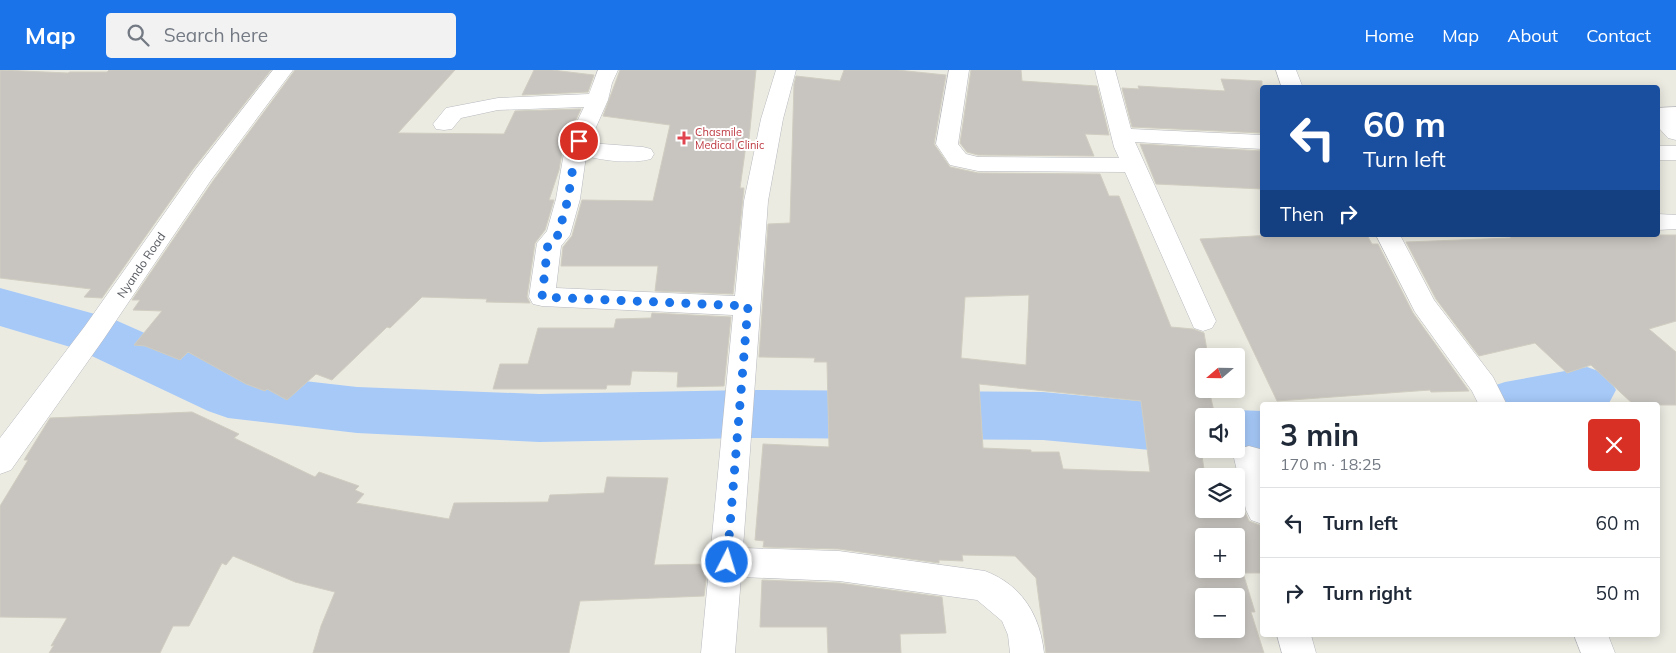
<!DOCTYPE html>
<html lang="en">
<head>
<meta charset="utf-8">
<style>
  :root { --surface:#fff; --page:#f2f2f3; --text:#1f2937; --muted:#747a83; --line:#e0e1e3; --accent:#1a73e8 }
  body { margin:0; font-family:Mulish,sans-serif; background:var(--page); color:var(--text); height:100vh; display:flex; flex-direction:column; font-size:19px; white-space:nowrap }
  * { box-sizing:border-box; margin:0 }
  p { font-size:16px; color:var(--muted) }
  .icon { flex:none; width:28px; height:28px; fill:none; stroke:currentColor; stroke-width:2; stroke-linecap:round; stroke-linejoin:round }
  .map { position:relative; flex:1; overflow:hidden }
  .sheet { position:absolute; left:1260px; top:332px; width:400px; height:235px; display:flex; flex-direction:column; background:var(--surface); border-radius:5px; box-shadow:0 2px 12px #0003 }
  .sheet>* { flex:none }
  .guide { position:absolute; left:1260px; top:15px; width:400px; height:152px; border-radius:5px; box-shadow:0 2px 12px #0003; background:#1a4fa0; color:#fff; overflow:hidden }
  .needle { width:32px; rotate:250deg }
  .buttons { position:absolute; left:1195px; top:278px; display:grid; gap:10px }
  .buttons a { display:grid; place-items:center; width:50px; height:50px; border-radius:5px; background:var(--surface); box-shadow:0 2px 12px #0003; font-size:25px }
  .pin { position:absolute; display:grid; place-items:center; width:42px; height:42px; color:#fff; margin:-21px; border:2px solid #fff; border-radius:50%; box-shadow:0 1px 5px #0007 }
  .me { position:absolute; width:55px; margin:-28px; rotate:5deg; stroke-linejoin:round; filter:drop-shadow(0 0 4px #0008) }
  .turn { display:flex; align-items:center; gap:18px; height:105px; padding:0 20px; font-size:22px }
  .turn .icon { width:65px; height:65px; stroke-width:2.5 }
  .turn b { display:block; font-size:35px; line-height:42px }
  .then { display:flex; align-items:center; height:48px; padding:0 20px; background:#0003; gap:10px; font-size:19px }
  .round { display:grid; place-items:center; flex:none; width:52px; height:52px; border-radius:5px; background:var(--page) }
  .overview { display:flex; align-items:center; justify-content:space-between; height:85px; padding:0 20px }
  h1 { font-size:30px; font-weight:700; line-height:38px }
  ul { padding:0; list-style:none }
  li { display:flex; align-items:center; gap:15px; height:70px; padding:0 20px; border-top:1px solid var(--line) }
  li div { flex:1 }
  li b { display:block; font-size:19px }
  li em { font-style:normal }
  header { display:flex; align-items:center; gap:30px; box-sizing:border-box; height:70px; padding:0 25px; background:var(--accent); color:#fff }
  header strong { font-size:24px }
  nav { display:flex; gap:28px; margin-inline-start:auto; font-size:18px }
  .search { width:350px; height:45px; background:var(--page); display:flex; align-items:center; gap:12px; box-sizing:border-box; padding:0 18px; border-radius:5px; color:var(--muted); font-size:19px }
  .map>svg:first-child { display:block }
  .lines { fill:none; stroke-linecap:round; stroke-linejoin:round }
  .river { fill:#a6c9f8; fill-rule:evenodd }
  .building { fill:#c8c5c0; stroke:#d0cdc1; fill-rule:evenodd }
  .minor-casing { stroke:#b7b9be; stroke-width:1 }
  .minor { fill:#fff; fill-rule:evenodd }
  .route { stroke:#1a73e8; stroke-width:9; stroke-dasharray:0 16.2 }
  .health-dot { fill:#e0444e; stroke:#fff; stroke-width:2 }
  .labels { text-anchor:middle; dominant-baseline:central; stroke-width:4; stroke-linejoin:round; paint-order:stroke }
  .far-health-label { font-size:11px; fill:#be3a42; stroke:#fff; text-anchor:start }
  .street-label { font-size:12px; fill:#5a5d62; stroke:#fff }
</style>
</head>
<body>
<header>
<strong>Map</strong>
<div class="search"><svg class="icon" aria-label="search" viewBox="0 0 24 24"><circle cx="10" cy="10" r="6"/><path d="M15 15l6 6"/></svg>Search here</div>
<nav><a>Home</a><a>Map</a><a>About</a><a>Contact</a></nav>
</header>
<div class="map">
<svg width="1676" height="583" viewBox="0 0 1676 583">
  <rect width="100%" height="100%" fill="#ecebe2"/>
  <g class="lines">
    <g class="river">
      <path d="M0,218L113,249L235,303L357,317L539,324L748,320L1043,322L1204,337L1224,343L1236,340L1262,341V390L1236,388L1215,381L1204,385L1043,370L748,368L539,372L357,363L228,348L208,341L77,279L0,256ZM1204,346H1236V379H1204Z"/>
      <polygon points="1587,297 1607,304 1616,320 1608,335 1476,335 1484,319 1505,312"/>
    </g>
  </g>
  <g class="building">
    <polygon points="0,0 68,3 70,2 107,2 109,0 271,0 193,99 102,228 84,227 91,219 0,208"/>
    <polygon points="295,0 455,0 398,63 504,64 515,41 581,39 563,77 559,100 549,130 554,130 545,160 535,173 527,227 530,233 486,232 487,229 422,227 390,258 387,257 332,310 316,304 287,330 267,319 265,321 246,314 188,282 180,290 145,276 134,275 162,241 133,240 140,230 132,230 213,111"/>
    <polygon points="534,0 552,0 594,5 588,22 522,25"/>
    <polygon points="620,0 756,0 749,69 745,82 740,118 744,118 733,224 655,221 658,196 561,196 563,177 572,166 582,130 653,131 670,55 603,46"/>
    <path d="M844,0H897L946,5L934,74L950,97L978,103L1100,104L1109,126H1119L1171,257L1193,259L1204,263L1208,286H1204V319H1213L1214,324H1210L1215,346H1204V359H1198L1205,406L1204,439H1236V419H1239L1244,440L1249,451L1262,456V503H1243L1255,542H1251L1264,583H1046L1036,508L1015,486L962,485L963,491L939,490V493L839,479L763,477L764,471L755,470L763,374L829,377L827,292H814L815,288L759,287L768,154L790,153L794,14L796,6L840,11ZM1029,225L1026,295L961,288L965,227ZM979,314L1141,331L1150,402L1063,399L1059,382H1031V380L983,378ZM1204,466H1236V499H1204ZM1204,526H1236V559H1204Z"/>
    <polygon points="971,0 1021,0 1022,11 1097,16 1109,65 1085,64 1094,86 978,85 967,82 960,73"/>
    <polygon points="1221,9 1262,11 1262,63 1132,57 1122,18 1139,19 1138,16 1225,21"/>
    <polygon points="1140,74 1262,81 1262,119 1156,114"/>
    <polygon points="1273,165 1367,165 1372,174 1378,174 1413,243 1469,321 1431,322 1430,320 1277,331 1200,169"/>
    <polygon points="1509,165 1676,165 1676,251 1649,259 1676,282 1676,335 1634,335 1591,295 1567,303 1535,273 1479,286 1436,229 1406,172 1511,168"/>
    <polygon points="652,243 731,247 724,316 677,317 678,302 632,301 630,315 607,315 606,319 493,319 500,294 528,294 538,258 614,258 616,249 651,248"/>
    <polygon points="192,342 239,364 234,368 315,407 319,402 359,416 355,420 364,424 356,433 449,449 454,433 548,432 550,425 604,423 607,407 668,408 654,495 708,494 704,526 580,531 569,583 313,583 321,556 335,522 295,512 233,486 226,495 222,493 189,556 173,556 160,583 49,583 54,575 51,576 67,548 0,547 0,436 28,390 24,390 50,348"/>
    <polygon points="762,510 839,513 942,527 946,563 900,564 901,583 828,583 827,557 760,557"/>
  </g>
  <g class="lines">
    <g class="minor-casing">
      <g id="minor">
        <polygon points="273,0 293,0 211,110 103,270 11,400 0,404 0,368 85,256 195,100"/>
        <path d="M598,0H618L612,13L608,30L589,73L643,77L651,79L654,84L651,89C632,94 605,91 586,86L580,129L570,165L561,176L556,218L735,226L744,131L761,49L776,0H796L783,49L768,131L743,478L839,481L985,501C1022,515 1040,545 1044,583H1010L1008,565L1002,551L977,530L839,511L741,507L735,583H701L733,245L542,236L533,234L529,227L537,173L547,161L556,129L565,77L584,37L498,40L461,48L452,59L444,60L436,59L433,54L446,38L498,28L589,24Z"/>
        <polygon points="949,0 969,0 958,74 966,84 978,87 1119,88 1114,77 1095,0 1115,0 1131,59 1262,65 1262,79 1135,72 1216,251 1212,258 1203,261 1194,258 1125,102 978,101 950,95 936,74"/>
        <polygon points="1276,0 1296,0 1303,18 1282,18"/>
        <polygon points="1676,37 1676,70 1668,68 1658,57 1658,38"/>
        <rect x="1658" y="76" width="18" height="14"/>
        <polygon points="1658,144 1676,145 1676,159 1658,160"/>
        <polygon points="1376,165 1400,165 1434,230 1493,307 1507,335 1479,335 1472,321 1415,242"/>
        <polygon points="1249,376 1260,379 1262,385 1262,454 1251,450 1246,440 1234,388 1238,379"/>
        <polygon points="1277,565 1311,565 1316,583 1282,583"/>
        <polygon points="1574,565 1608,565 1615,583 1581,583"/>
      </g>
    </g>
    <use href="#minor" class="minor"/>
  </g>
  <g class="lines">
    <polyline class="route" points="579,71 576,77 568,129 558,165 548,173 542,227 748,236 727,492"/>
  </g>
  <path class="health-dot" d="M681.5 60.5h5v5h5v5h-5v5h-5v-5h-5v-5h5z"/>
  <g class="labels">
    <g class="far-health-label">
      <text x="695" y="62">Chasmile<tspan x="695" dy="13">Medical Clinic</tspan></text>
    </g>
    <g class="street-label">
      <text transform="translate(141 195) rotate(-56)">Nyando Road</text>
    </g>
  </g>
</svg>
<div class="buttons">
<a><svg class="needle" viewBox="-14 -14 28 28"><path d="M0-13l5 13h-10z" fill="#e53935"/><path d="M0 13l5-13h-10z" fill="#747a83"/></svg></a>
<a><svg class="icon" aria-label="sound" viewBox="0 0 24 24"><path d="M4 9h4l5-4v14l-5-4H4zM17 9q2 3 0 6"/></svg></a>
<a><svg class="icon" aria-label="layers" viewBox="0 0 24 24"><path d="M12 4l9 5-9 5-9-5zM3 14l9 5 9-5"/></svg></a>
<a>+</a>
<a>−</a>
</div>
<div class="pin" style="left:579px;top:71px;background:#d93025"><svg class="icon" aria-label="arrive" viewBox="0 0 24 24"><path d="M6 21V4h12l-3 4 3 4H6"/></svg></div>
<svg class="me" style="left:727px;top:492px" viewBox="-20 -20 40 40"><circle r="17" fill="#1a73e8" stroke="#fff" stroke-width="3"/><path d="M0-11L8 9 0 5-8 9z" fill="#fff"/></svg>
<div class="guide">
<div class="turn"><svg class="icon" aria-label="left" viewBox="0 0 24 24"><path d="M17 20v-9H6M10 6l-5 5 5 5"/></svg><div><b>60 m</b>Turn left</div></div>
<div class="then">Then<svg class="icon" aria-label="right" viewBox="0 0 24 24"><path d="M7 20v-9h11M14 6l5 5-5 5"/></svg></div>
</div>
<section class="sheet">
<div class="overview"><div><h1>3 min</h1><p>170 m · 18:25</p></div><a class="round" style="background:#d93025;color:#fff"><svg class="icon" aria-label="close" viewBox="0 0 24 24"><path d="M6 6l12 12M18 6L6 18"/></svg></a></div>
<ul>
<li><svg class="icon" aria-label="left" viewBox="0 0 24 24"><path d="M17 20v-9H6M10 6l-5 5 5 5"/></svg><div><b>Turn left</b></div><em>60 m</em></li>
<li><svg class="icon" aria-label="right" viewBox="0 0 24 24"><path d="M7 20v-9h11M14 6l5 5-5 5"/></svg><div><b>Turn right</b></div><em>50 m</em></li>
</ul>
</section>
</div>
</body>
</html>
